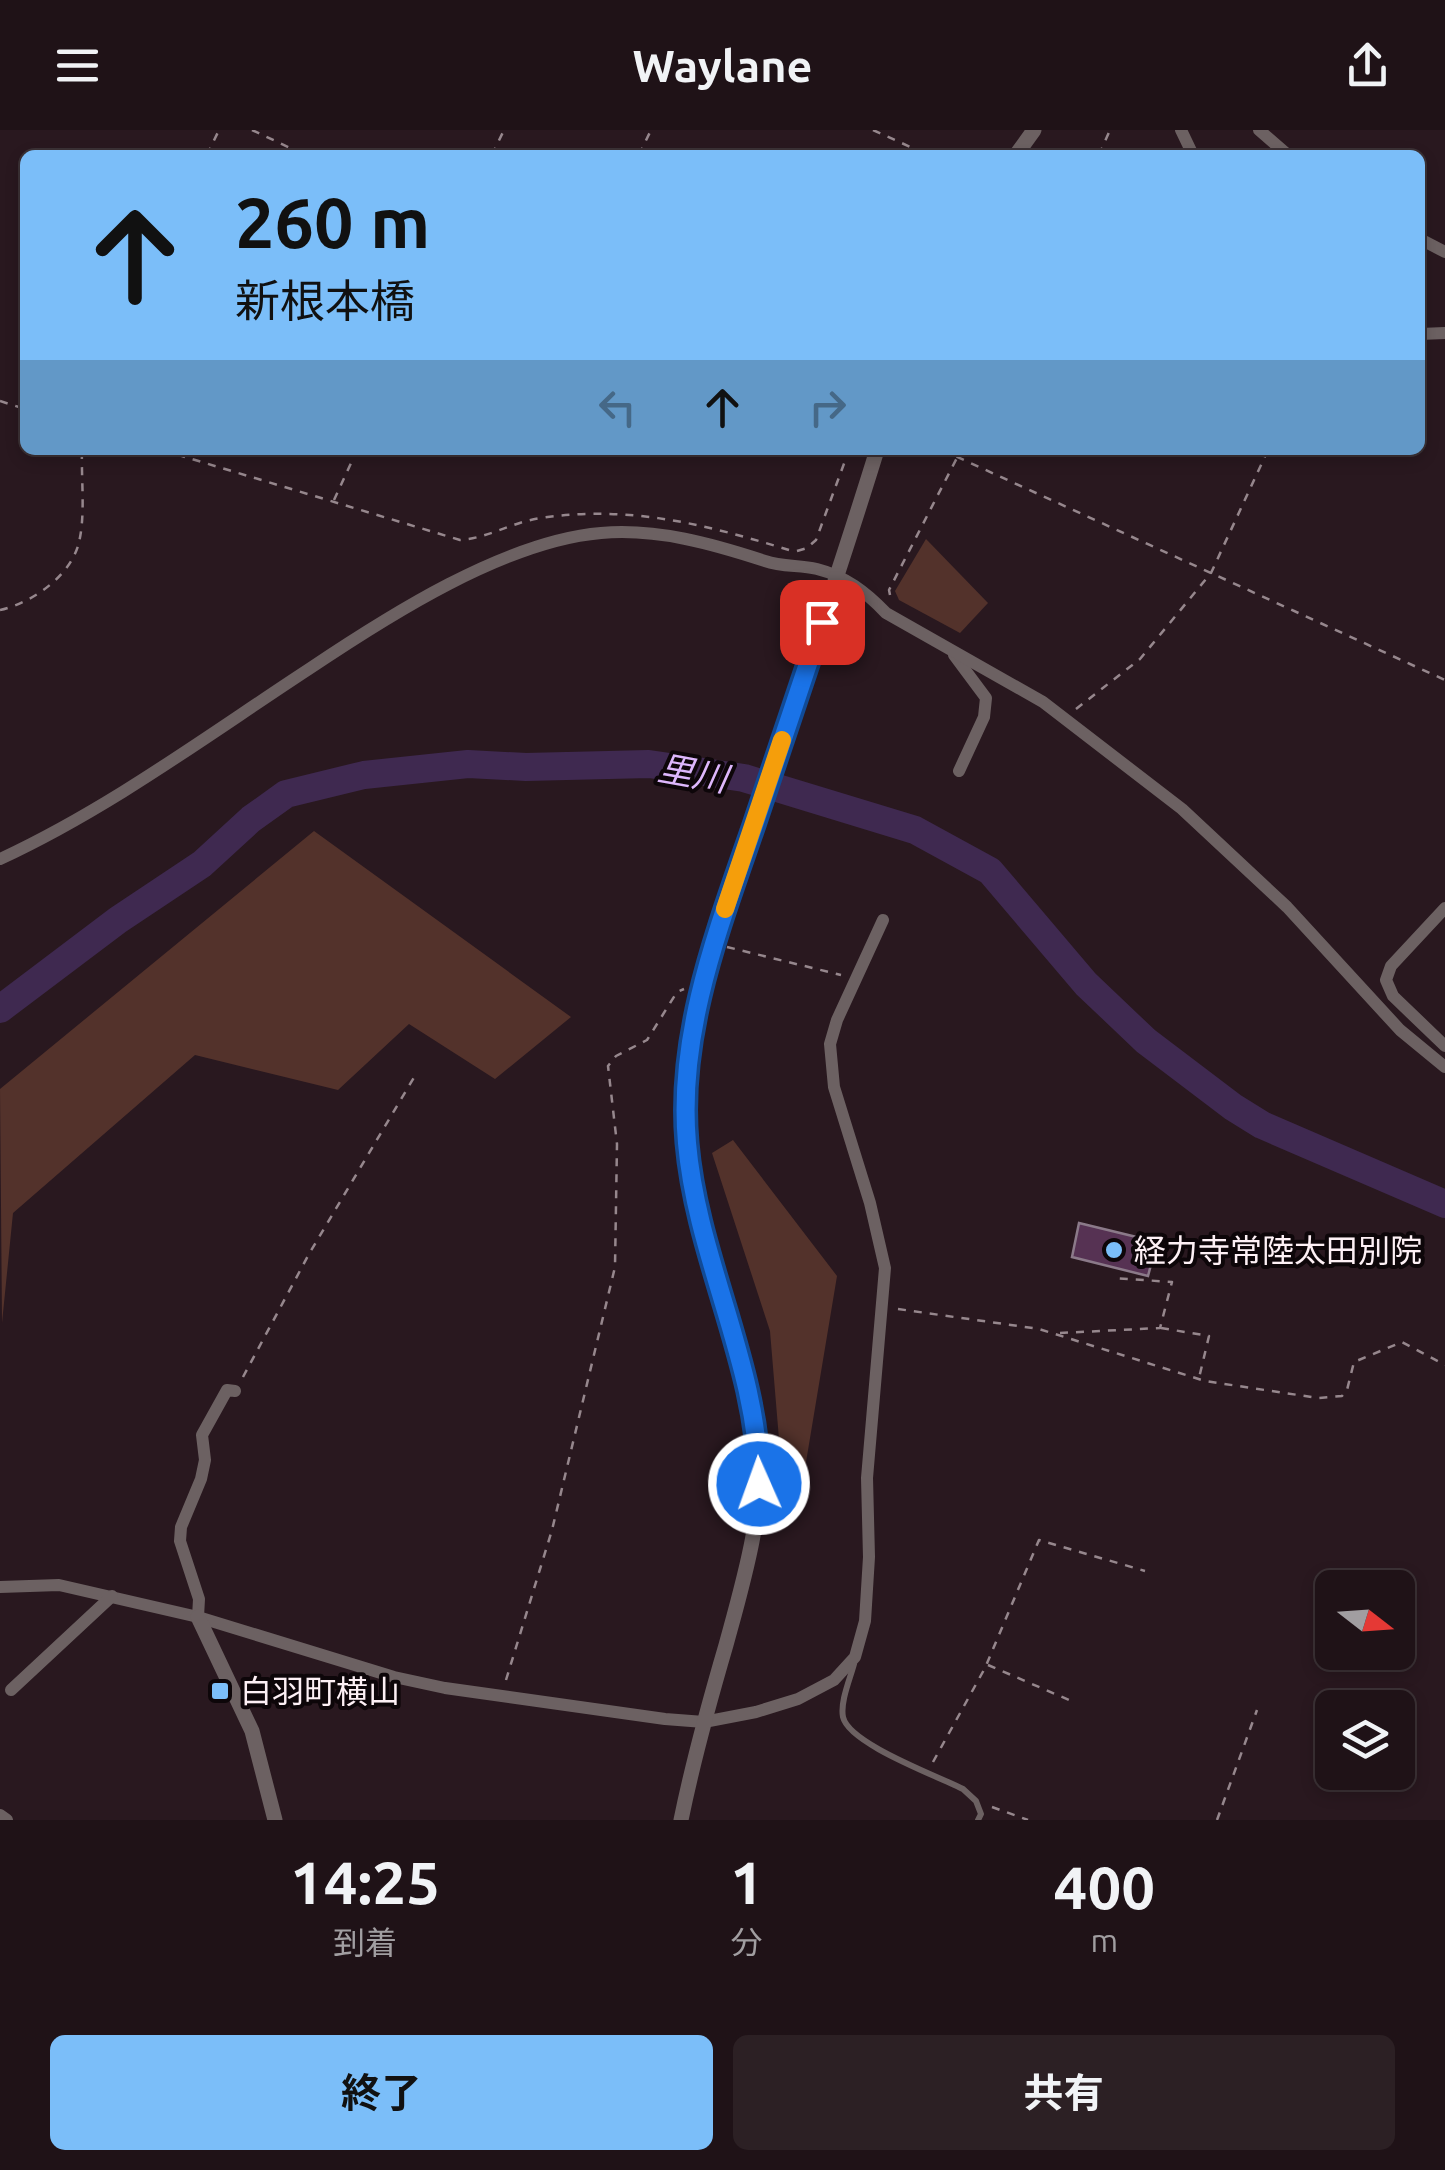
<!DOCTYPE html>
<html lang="ja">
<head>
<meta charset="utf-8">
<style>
  :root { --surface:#1f1217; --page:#2c2024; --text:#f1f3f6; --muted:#a19ea1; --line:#3c3236; --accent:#7bbef9 }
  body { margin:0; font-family:Ubuntu,"Noto Sans JP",sans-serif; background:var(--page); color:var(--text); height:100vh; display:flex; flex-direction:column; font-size:38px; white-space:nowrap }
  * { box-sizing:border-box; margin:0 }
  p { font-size:32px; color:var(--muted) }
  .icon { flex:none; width:55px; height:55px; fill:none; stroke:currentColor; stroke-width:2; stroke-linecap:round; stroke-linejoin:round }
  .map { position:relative; height:1690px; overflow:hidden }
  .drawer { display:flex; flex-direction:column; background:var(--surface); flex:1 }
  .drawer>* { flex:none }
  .banner { position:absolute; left:20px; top:20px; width:1405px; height:305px; border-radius:15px; box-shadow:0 5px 15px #0003,0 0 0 2px var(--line); background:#7bbef9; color:#111; overflow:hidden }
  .needle { width:65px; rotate:107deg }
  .fabs { position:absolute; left:1315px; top:1440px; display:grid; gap:20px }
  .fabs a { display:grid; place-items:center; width:100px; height:100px; border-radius:15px; background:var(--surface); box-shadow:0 5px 15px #0003,0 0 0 2px var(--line); font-size:50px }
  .pin { position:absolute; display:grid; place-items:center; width:85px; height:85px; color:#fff; margin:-42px; border-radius:20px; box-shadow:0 5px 15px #0006 }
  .me { position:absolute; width:110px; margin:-55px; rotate:358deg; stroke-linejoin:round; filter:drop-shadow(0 0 8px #0008) }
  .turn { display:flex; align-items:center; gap:35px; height:210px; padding:0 50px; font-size:45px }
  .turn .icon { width:130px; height:130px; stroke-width:2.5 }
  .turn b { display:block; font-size:70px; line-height:85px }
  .lanes { display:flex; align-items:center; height:95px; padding:0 50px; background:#0003; justify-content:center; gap:50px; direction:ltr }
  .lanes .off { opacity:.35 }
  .eta { display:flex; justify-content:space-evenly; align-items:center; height:170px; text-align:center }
  .eta b { font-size:60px; font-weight:700; line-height:70px }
  .button { display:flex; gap:20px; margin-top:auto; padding:20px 50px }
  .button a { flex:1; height:115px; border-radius:15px; background:var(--accent); color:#111; font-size:40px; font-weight:700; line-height:115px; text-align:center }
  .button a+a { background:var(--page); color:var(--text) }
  header { display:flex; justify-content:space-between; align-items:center; height:130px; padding:0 50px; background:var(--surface); font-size:45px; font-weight:700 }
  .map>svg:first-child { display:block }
  .green { fill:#53322b }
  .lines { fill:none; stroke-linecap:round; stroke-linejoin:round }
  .river { stroke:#3f2950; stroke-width:28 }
  .building { fill:#563253; stroke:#8b7a89; stroke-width:2.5 }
  .path { stroke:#96878d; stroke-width:2.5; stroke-dasharray:8 8; stroke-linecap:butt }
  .service { stroke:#6c6162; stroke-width:6 }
  .minor { stroke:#6c6162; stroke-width:12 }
  .tertiary { stroke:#6c6162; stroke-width:15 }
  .route-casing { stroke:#114b97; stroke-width:25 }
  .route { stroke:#1a73e8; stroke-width:18 }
  .slow { stroke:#f59e0b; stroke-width:18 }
  .poi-dot { fill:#7bbef9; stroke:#0d0609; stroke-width:4 }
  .labels { text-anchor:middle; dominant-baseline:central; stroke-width:8; stroke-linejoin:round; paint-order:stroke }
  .poi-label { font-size:32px; fill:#fdf0f5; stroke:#0d0609; text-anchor:start }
  .water-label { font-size:35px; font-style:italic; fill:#ddb7fc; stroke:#0d0609 }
</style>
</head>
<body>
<header><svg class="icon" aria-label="menu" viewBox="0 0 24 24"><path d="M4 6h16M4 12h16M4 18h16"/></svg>Waylane<svg class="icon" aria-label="share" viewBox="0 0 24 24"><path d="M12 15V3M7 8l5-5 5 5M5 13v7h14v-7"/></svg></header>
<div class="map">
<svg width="1445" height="1690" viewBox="0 0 1445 1690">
  <rect width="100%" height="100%" fill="#29181f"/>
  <g class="green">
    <polygon points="926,409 988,473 960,503 899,470 895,461"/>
    <polygon points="314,701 571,887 495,949 409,894 338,960 195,925 13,1083 2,1193 0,959"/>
    <polygon points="733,1010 837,1146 803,1350 784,1369 770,1201 712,1023"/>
  </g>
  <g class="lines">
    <polyline class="river" points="0,879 118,790 202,734 251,689 286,664 364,645 468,634 526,637 649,634 744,648 915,700 990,741 1086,854 1146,911 1233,977 1262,995 1445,1074"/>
  </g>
  <polygon class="building" points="1079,1093 1157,1112 1148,1146 1072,1127"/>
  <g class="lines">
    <g class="path">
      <polyline points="252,0 305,25"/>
      <polyline points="873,0 928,25"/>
      <polyline points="207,25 219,0"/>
      <polyline points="492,25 504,0"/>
      <polyline points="639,25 651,0"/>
      <polyline points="1099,25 1110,0"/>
      <polyline points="0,271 25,279"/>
      <path d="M162,320L460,410C489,408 512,392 541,388C630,375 704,394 789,420"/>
      <polyline points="942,320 1445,550"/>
      <polyline points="334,370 357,320"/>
      <polyline points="797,421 807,418 816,410 849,320"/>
      <polyline points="890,465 889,460 961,320"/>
      <path d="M0,480C31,473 68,448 78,416C86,388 81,350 82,320"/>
      <polyline points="1076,579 1140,529 1211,443 1268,320"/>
      <polyline points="727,817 841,845"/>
      <polyline points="898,1179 1039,1199 1205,1251 1318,1268 1342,1266 1347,1260 1354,1232 1402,1212 1445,1235"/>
      <polyline points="1161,1198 1209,1206 1199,1248"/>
      <polyline points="1060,1203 1160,1198 1172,1152 1113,1148"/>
      <polyline points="243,1247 309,1124 416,944"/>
      <polyline points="988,1535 1076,1573"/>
      <polyline points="506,1550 552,1400 615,1137 617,1014 608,936 616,926 647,910 677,862 684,859"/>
      <polyline points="933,1632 985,1538 1039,1410 1145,1441"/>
      <polyline points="992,1677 1028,1690"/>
      <polyline points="1217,1690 1257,1580"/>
    </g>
    <path class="service" d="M854,1534C850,1549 840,1572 843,1587C849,1614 938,1646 963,1659L976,1671L981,1684L978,1690"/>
    <g class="minor">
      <polyline points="1181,0 1193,25"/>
      <polyline points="1259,0 1288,25"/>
      <polyline points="1420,109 1445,122"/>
      <polyline points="1420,204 1445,203"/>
      <polyline points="954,525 986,568 984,587 959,641"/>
      <path d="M0,729C110,678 208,605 309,539C388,486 505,411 601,403C657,398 713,414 765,431C782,437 799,435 817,439C845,446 866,462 886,483L1043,572L1182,679L1287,777L1400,900L1445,937"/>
      <polyline points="1445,778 1391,836 1386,850 1393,866 1445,916"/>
      <polyline points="0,1457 59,1455 198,1487 394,1547 445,1558 665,1589 704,1592 756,1582 798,1569 834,1550 855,1527 865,1491 869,1427 867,1348 885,1138 870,1073 834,957 830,914 837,890 883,790"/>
      <polyline points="198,1487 199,1469 180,1411 181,1397 201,1349 205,1330 202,1305 227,1260 235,1261"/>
      <polyline points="11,1560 112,1466"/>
      <polyline points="0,1685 7,1690"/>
    </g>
    <g class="tertiary">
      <polyline points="1016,25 1034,0"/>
      <polyline points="198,1487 252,1601 275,1690"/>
      <path d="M681,1690C693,1631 709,1573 726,1515C744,1449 764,1383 759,1315C756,1275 743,1235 732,1197C706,1110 676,1024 687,932C697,848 730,765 757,685C798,564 839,443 877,320"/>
    </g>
  </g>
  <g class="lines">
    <g class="route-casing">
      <path id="route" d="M759,1354C759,1236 697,1130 687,1013C677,903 719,797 754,695C777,627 799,560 822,492"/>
    </g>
    <use href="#route" class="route"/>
    <polyline class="slow" points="725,779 782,610"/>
  </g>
  <g class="poi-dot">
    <circle cx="1114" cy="1120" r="10"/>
    <rect x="210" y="1551" width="20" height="20" rx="5"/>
  </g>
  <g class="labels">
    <g class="poi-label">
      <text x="1134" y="1120">経力寺常陸太田別院</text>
      <text x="240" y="1561">白羽町横山</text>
    </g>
    <g class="water-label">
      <text transform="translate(693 643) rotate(10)">里川</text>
    </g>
  </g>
</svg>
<div class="fabs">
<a><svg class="needle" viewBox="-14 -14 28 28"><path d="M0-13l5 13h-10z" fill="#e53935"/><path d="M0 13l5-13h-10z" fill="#a19ea1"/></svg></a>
<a><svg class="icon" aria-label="layers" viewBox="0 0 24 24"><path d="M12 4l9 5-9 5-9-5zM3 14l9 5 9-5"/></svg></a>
</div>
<div class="pin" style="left:822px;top:492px;background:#d93025"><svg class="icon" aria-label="arrive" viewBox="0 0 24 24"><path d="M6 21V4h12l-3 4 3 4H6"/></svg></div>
<svg class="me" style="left:759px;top:1354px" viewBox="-20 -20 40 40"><circle r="17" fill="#1a73e8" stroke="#fff" stroke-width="3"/><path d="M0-11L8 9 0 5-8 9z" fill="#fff"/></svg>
<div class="banner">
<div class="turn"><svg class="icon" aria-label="ahead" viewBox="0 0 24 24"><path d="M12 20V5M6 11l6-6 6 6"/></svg><div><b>260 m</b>新根本橋</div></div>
<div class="lanes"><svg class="icon off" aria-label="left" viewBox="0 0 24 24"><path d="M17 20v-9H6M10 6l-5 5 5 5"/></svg><svg class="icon" aria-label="ahead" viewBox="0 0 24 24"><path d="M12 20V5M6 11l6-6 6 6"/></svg><svg class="icon off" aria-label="right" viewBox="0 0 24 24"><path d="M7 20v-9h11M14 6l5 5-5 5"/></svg></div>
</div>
</div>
<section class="drawer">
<div class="eta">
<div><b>14:25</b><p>到着</p></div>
<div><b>1</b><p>分</p></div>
<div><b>400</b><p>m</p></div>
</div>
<div class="button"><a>終了</a><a>共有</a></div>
</section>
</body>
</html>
